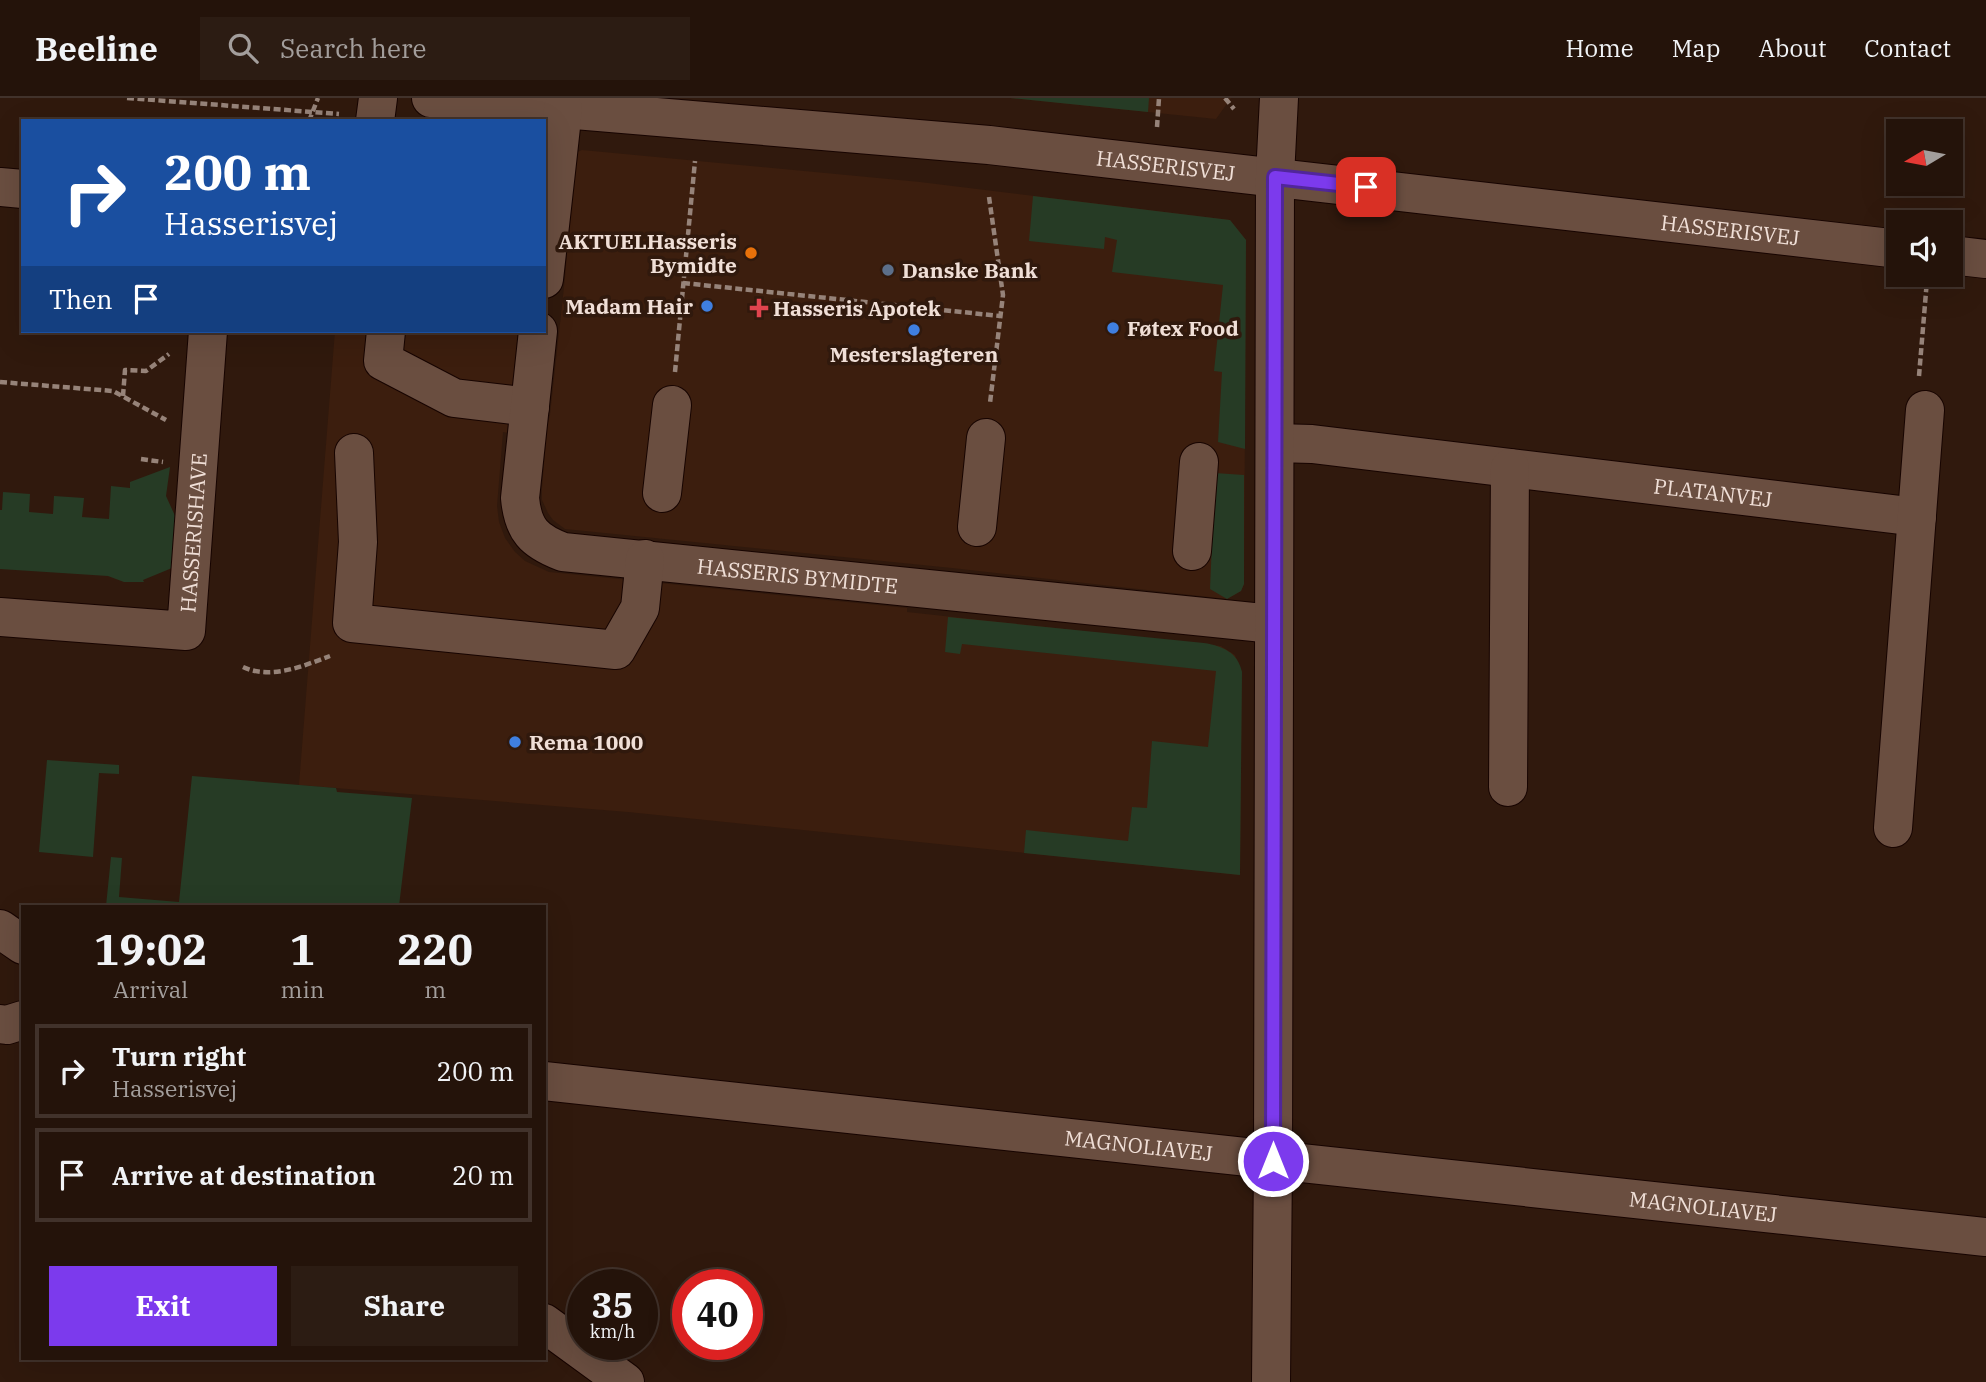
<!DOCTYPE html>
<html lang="en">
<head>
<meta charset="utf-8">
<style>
  :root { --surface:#24130a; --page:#2c1c13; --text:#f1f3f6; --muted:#a39e9c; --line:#41322b; --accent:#7c3aed }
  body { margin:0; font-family:"IBM Plex Serif",serif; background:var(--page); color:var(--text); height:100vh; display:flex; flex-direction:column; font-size:26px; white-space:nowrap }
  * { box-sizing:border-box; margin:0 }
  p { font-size:23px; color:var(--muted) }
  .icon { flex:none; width:38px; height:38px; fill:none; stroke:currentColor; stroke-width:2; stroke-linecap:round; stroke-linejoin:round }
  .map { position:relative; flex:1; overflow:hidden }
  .details { position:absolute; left:21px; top:807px; width:525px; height:455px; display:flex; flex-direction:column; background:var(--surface); border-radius:0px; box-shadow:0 7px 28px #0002,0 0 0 2px var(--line) }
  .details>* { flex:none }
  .top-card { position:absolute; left:21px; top:21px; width:525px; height:214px; border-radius:0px; box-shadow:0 7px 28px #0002,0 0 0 2px var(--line); background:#1a4fa0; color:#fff; overflow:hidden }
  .needle { width:46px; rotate:260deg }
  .fabs { position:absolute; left:1886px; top:21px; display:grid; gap:14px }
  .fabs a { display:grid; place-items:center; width:77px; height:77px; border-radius:0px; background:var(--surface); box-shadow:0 7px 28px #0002,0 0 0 2px var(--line); font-size:35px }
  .speed { position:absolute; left:567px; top:1171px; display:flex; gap:14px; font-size:35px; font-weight:700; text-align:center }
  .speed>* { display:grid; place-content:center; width:91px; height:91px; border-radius:50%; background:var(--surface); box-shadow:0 7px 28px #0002,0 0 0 2px var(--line); line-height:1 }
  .speed small { font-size:18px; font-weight:400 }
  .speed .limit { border:10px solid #d22; background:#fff; color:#111 }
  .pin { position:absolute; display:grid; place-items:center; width:60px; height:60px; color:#fff; margin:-30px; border-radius:14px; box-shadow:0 4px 10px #0006 }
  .me { position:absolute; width:77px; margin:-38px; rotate:0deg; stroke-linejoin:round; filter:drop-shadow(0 0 5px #0008) }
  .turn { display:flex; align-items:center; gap:24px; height:147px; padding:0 28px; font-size:32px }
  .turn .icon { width:91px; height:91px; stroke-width:2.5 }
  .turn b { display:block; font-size:49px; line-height:60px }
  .then { display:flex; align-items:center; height:66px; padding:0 28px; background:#0003; gap:14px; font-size:26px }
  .eta { display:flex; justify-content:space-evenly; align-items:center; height:119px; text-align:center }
  .eta b { font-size:42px; font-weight:800; line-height:49px }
  .cta { display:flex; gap:14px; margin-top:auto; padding:14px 28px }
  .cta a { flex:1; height:80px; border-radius:0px; background:var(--accent); color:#fff; font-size:28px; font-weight:800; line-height:80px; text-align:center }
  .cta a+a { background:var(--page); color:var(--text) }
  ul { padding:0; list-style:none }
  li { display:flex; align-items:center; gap:21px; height:94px; margin:0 14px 10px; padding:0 14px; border:4px solid var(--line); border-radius:0px }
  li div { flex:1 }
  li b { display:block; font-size:26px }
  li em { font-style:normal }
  header { display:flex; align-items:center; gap:42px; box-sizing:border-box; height:98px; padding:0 35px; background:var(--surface); border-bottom:2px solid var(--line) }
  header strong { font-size:33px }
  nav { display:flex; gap:38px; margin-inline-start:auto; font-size:24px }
  .search { width:490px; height:63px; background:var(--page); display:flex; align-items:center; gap:18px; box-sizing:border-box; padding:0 24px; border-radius:0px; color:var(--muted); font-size:26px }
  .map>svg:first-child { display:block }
  .built { fill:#3c1e0e }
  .green { fill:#263b25 }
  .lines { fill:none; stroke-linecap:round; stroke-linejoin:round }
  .minor-casing { stroke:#170400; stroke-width:40 }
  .path { stroke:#968379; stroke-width:4.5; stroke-dasharray:7 3.5; stroke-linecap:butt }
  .minor { stroke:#6a4e40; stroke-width:38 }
  .route-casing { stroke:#51269a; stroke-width:18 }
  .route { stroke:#7c3aed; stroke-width:12 }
  .food-dot { fill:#e8710a; stroke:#30190d; stroke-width:2.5 }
  .service-dot { fill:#5c6f8a; stroke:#30190d; stroke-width:2.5 }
  .shop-dot { fill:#3f7fe0; stroke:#30190d; stroke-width:2.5 }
  .health-dot { fill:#e0444e; stroke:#30190d; stroke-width:2.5 }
  .labels { text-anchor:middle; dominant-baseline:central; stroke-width:7; stroke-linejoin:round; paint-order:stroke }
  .street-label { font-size:21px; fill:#f0dfd7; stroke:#30190d }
  .poi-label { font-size:21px; font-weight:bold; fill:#f0dfd7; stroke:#30190d; text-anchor:start }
</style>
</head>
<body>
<header>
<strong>Beeline</strong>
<div class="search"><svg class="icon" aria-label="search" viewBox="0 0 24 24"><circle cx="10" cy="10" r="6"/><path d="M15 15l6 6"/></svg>Search here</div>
<nav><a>Home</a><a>Map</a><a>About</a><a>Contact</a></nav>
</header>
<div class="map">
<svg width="1986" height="1284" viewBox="0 0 1986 1284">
  <rect width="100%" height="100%" fill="#30190d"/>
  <g class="built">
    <polygon points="1010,0 1231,0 1216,21"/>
    <polygon points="582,52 920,84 1230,122 1246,142 1244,486 1241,493 1227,501 952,470 565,431 553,422 548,415 542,402 542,390 547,329 550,317 565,180 575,55"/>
    <polygon points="335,233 518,233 509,335 503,334 497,408 499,424 505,440 515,454 525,463 549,474 907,510 907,514 1221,548 1235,557 1242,574 1240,777 628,714 299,687"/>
  </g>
  <g class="green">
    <polygon points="1010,0 1149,0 1148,14"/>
    <polygon points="1033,98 1230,122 1246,142 1245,351 1218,344 1222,274 1214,273 1223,187 1112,174 1117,142 1105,139 1104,151 1029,143"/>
    <polygon points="170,369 166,398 176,420 172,470 143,482 144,484 124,484 108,478 0,471 0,412 2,412 3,394 30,396 29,414 53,416 54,398 84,400 82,419 109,421 111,388 130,390 130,384"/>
    <polygon points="1215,375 1244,377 1244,486 1241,493 1227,501 1210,491"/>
    <path d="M948,519L1204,545C1222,548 1238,554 1242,574L1240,777L1024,755L1026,732L1128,743L1132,709L1147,710L1152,643L1208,649L1216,573L962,546L960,556L945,554Z"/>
    <polygon points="47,662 119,667 119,676 99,675 93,759 39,754"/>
    <polygon points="192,678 336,690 337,694 412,700 399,808 106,808 111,759 122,760 119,799 179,804"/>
  </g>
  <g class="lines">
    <g class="minor-casing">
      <g id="minor">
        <path id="s1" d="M431,0L989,47L1899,151"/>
        <polyline points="375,23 378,0"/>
        <polyline points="0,89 23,91"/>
        <polyline points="1951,157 1986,161"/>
        <polyline points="544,181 563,11"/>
        <polyline points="386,233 383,263 454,300 530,309"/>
        <path id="s2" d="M538,233L520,400C523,432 534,443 563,454L1274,526"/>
        <path id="s3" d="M1275,345L1312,346L1917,419"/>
        <polyline points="354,355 358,444 352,525 616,552 640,510 645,461"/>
        <polyline points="662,395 672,307"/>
        <polyline points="977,429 986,340"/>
        <polyline points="1192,453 1199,364"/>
        <path id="s4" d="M0,519L186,533L208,233"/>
        <polyline points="1508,689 1510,370"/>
        <polyline points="1893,730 1925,312"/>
        <polyline points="0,831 23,847"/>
        <polyline points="0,926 7,927 23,922"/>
        <path id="s5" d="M544,983L1986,1139"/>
        <polyline points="544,1225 625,1284"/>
        <polyline points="1271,1284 1273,1063 1275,78 1279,0"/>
      </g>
    </g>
    <g class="path">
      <polyline points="127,0 339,16"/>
      <polyline points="1225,0 1234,11"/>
      <polyline points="309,23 318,0"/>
      <polyline points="1157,29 1159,0"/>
      <polyline points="989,99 1003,197 990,305"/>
      <polyline points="683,185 1000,218"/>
      <polyline points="675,274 695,63"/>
      <polyline points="1919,278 1927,182"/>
      <polyline points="0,284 113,293 166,322"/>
      <polyline points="123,298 125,272 146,273 169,256"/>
      <polyline points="141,361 163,364"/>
      <path d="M243,569C271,582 303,568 330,558"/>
    </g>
    <use href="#minor" class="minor"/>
  </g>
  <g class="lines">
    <g class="route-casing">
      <polyline id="route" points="1273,1063 1275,79 1366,89"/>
    </g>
    <use href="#route" class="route"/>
  </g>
  <circle class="food-dot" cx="751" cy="155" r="7"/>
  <circle class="service-dot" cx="888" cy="172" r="7"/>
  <g class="shop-dot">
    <circle cx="707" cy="208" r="7"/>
    <circle cx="1113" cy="230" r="7"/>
    <circle cx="914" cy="232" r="7"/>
    <circle cx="515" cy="644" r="7"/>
  </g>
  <path class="health-dot" d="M755.5 199.5h7v7h7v7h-7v7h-7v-7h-7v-7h7z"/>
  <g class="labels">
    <g class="street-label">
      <text stroke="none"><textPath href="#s1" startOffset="738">HASSERISVEJ</textPath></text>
      <text stroke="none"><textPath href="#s1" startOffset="1306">HASSERISVEJ</textPath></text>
      <text stroke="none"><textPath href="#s3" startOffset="441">PLATANVEJ</textPath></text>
      <text stroke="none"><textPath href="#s4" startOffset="285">HASSERISHAVE</textPath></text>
      <text stroke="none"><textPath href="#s2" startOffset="478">HASSERIS BYMIDTE</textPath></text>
      <text stroke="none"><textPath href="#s5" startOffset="598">MAGNOLIAVEJ</textPath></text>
      <text stroke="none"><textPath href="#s5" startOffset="1166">MAGNOLIAVEJ</textPath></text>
    </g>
    <g class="poi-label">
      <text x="737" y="143" text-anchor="end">AKTUELHasseris<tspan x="737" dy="24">Bymidte</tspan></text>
      <text x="902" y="172">Danske Bank</text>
      <text x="693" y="208" text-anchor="end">Madam Hair</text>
      <text x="773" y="210">Hasseris Apotek</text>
      <text x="1127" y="230">Føtex Food</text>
      <text x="914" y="256" text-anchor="middle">Mesterslagteren</text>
      <text x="529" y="644">Rema 1000</text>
    </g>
  </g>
</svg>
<div class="fabs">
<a><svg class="needle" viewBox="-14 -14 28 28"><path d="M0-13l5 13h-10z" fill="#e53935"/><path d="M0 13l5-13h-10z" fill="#a39e9c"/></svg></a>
<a><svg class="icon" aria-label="sound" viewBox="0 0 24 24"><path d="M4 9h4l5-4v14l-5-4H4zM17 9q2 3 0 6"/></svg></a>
</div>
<div class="speed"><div>35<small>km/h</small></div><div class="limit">40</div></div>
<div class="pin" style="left:1366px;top:89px;background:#d93025"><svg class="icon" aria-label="arrive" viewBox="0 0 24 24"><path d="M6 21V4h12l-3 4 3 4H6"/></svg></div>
<svg class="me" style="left:1273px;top:1063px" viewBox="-20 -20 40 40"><circle r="17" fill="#7c3aed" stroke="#fff" stroke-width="3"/><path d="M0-11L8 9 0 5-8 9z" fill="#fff"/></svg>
<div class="top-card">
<div class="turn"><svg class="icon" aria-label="right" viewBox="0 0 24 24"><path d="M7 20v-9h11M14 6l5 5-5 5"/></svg><div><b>200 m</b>Hasserisvej</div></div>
<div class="then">Then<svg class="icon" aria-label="arrive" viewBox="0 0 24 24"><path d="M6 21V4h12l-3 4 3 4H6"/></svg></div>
</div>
<section class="details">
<div class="eta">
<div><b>19:02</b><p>Arrival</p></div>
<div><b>1</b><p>min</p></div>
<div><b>220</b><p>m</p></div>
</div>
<ul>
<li><svg class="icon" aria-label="right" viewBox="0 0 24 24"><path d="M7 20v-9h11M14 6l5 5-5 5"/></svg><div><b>Turn right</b><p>Hasserisvej</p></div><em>200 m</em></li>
<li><svg class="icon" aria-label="arrive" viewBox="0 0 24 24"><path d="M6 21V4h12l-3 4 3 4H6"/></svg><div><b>Arrive at destination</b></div><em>20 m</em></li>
</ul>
<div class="cta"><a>Exit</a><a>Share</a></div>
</section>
</div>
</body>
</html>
